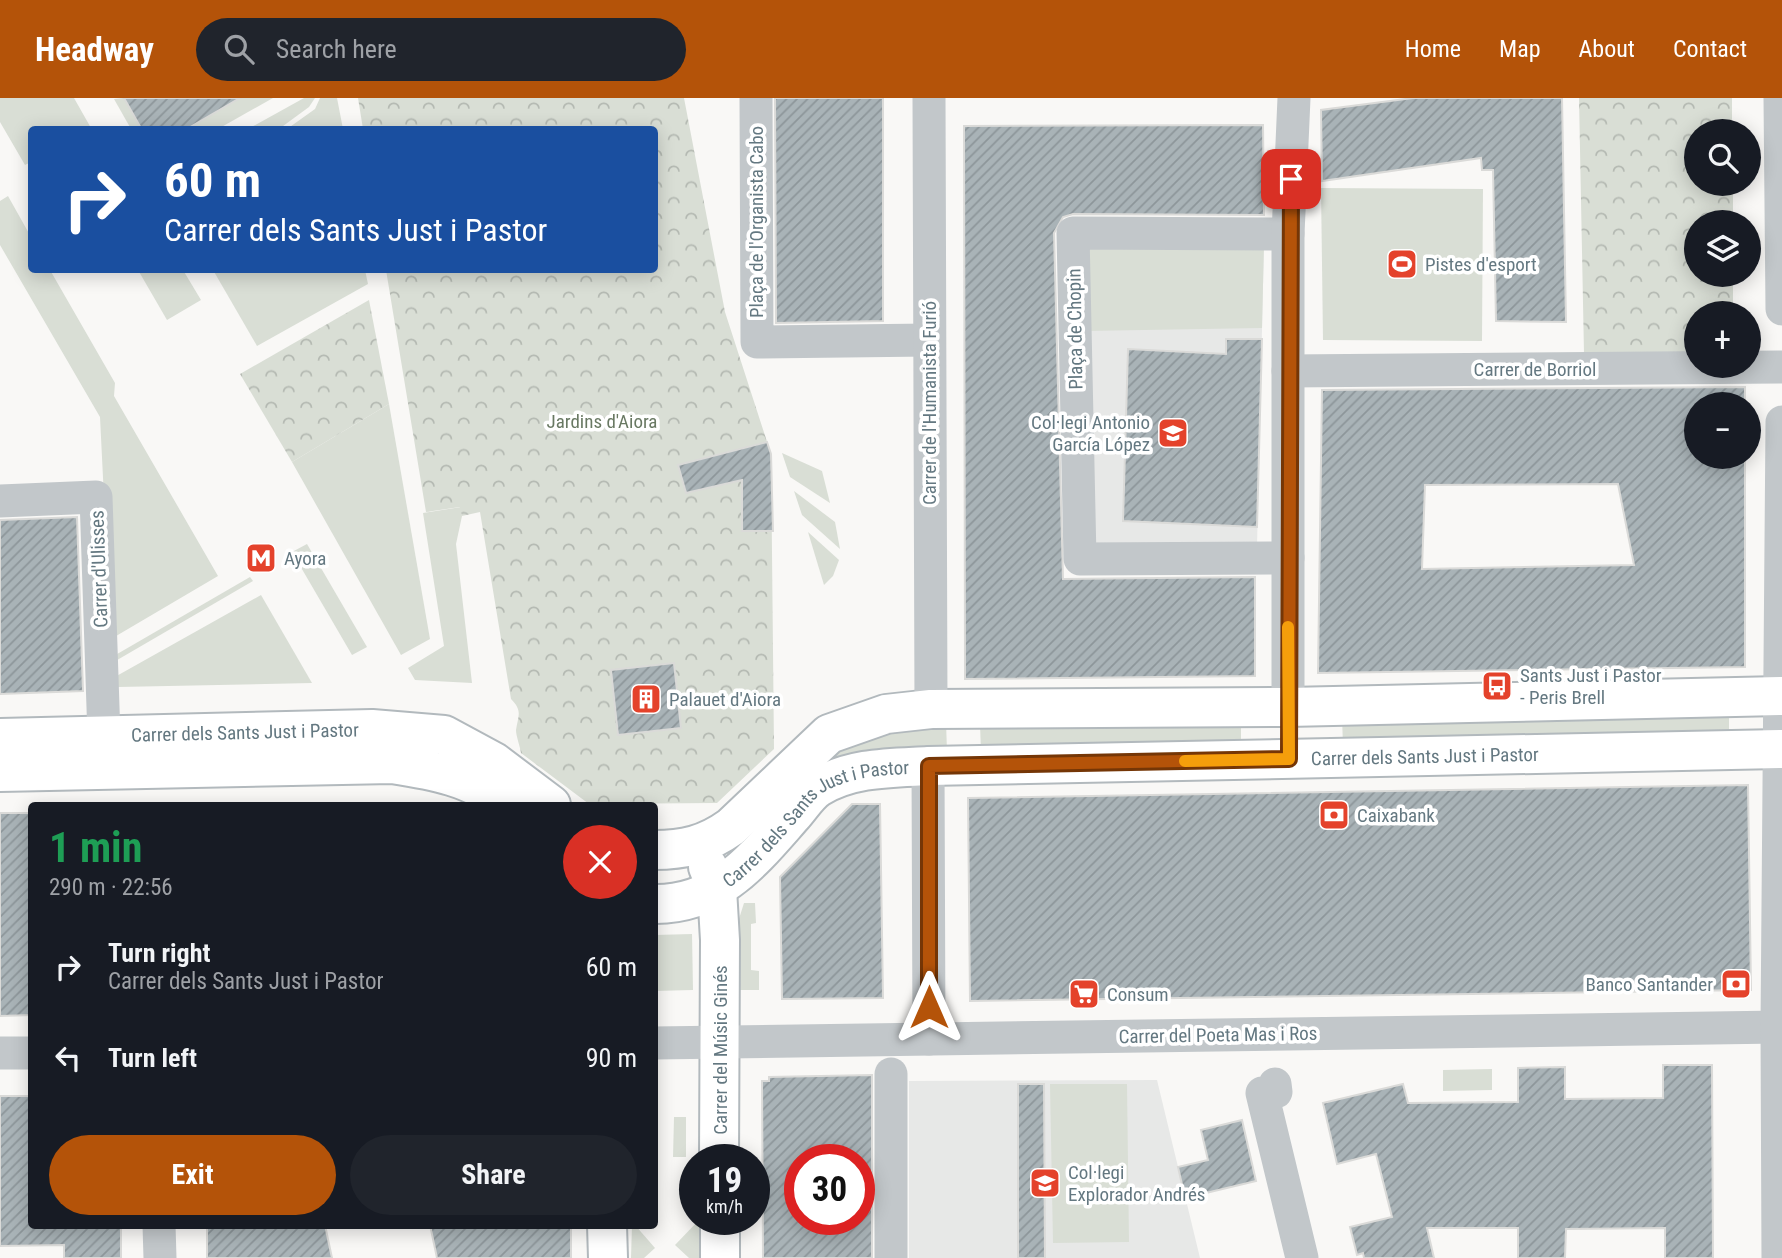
<!DOCTYPE html>
<html lang="en">
<head>
<meta charset="utf-8">
<style>
  :root { --surface:#171b24; --page:#20242c; --text:#f1f3f6; --muted:#9ea1a6; --accent:#b45309 }
  body { margin:0; font-family:"Roboto Condensed",sans-serif; background:var(--page); color:var(--text); height:100vh; display:flex; flex-direction:column; font-size:26px; white-space:nowrap }
  * { box-sizing:border-box; margin:0 }
  p { font-size:23px; color:var(--muted) }
  .icon { flex:none; width:38px; height:38px; fill:none; stroke:currentColor; stroke-width:2; stroke-linecap:round; stroke-linejoin:round }
  .map { position:relative; flex:1; overflow:hidden }
  .details { position:absolute; left:28px; top:704px; width:630px; height:427px; display:flex; flex-direction:column; background:var(--surface); border-radius:7px; box-shadow:0 4px 18px #0003 }
  .details>* { flex:none }
  .hud { position:absolute; left:28px; top:28px; width:630px; height:147px; border-radius:7px; box-shadow:0 4px 18px #0003; background:#1a4fa0; color:#fff; overflow:hidden }
  .tools { position:absolute; left:1684px; top:21px; display:grid; gap:14px }
  .tools a { display:grid; place-items:center; width:77px; height:77px; border-radius:50%; background:var(--surface); box-shadow:0 4px 18px #0003; font-size:35px }
  .speed { position:absolute; left:679px; top:1046px; display:flex; gap:14px; font-size:35px; font-weight:700; text-align:center }
  .speed>* { display:grid; place-content:center; width:91px; height:91px; border-radius:50%; background:var(--surface); box-shadow:0 4px 18px #0003; line-height:1 }
  .speed small { font-size:18px; font-weight:400 }
  .speed .limit { border:10px solid #d22; background:#fff; color:#111 }
  .pin { position:absolute; display:grid; place-items:center; width:60px; height:60px; color:#fff; margin:-30px; border-radius:14px; box-shadow:0 4px 10px #0006 }
  .me { position:absolute; width:77px; margin:-38px; rotate:0deg; stroke-linejoin:round; filter:drop-shadow(0 0 5px #0008) }
  .turn { display:flex; align-items:center; gap:24px; height:147px; padding:0 21px; font-size:32px }
  .turn .icon { width:91px; height:91px; stroke-width:2.5 }
  .turn b { display:block; font-size:49px; line-height:60px }
  .round { display:grid; place-items:center; flex:none; width:74px; height:74px; border-radius:37px; background:var(--page) }
  .summary { display:flex; align-items:center; justify-content:space-between; height:119px; padding:0 21px }
  h1 { font-size:42px; font-weight:700; line-height:52px; color:#1e9e55 }
  .cta { display:flex; gap:14px; margin-top:auto; padding:14px 21px }
  .cta a { flex:1; height:80px; border-radius:42px; background:var(--accent); color:#fff; font-size:28px; font-weight:700; line-height:80px; text-align:center }
  .cta a+a { background:var(--page); color:var(--text) }
  ul { padding:0; list-style:none }
  li { display:flex; align-items:center; gap:21px; height:91px; padding:0 21px }
  li div { flex:1 }
  li b { display:block; font-size:26px }
  li em { font-style:normal }
  header { display:flex; align-items:center; gap:42px; box-sizing:border-box; height:98px; padding:0 35px; background:var(--accent); color:#fff }
  header strong { font-size:33px }
  nav { display:flex; gap:38px; margin-inline-start:auto; font-size:24px }
  .search { width:490px; height:63px; background:var(--page); display:flex; align-items:center; gap:18px; box-sizing:border-box; padding:0 24px; border-radius:38px; color:var(--muted); font-size:26px }
  .map>svg:first-child { display:block }
  .built { fill:#e7e8e7 }
  .green { fill:#d9ded5 }
  .park { fill:url(#park-crowns) }
  .building { fill:url(#building-hatch); stroke:#dadad8; stroke-width:2; fill-rule:evenodd }
  .lines { fill:none; stroke-linecap:round; stroke-linejoin:round }
  .secondary-casing { stroke:#b2b9bd; stroke-width:42 }
  .street { stroke:#c2c7ca; stroke-width:33 }
  .secondary { stroke:#fff; stroke-width:38 }
  .route-casing { stroke:#753606; stroke-width:18 }
  .route { stroke:#b45309; stroke-width:12 }
  .slow { stroke:#f59e0b; stroke-width:12 }
  .labels { text-anchor:middle; dominant-baseline:central; stroke-width:7; stroke-linejoin:round; paint-order:stroke }
  .street-label { font-size:19px; fill:#647881; stroke:#fff }
  .poi-label { font-size:19px; fill:#647881; stroke:#fff; text-anchor:start }
  .park-label { font-size:19px; fill:#697963; stroke:#fff }
</style>
</head>
<body>
<header>
<strong>Headway</strong>
<div class="search"><svg class="icon" aria-label="search" viewBox="0 0 24 24"><circle cx="10" cy="10" r="6"/><path d="M15 15l6 6"/></svg>Search here</div>
<nav><a>Home</a><a>Map</a><a>About</a><a>Contact</a></nav>
</header>
<div class="map">
<svg width="1782" height="1160" viewBox="0 0 1782 1160">
  <defs>
    <pattern id="park-crowns" width="20" height="18" patternUnits="userSpaceOnUse" patternTransform="scale(1.75)"><rect width="20" height="18" fill="#d9ded5"/><path d="M2 6a3 3 0 1 1 6 0M12 15a3 3 0 1 1 6 0" fill="none" stroke="#b4b9b2"/></pattern>
    <pattern id="building-hatch" width="6" height="6" patternUnits="userSpaceOnUse" patternTransform="scale(1.75)"><rect width="6" height="6" fill="#a9b3b7"/><path d="M-1 1l2-2M0 6l6-6M5 7l2-2" fill="none" stroke="#8d969a"/></pattern>
  </defs>
  <rect width="100%" height="100%" fill="#f9f8f6"/>
  <g class="built">
    <polygon points="1083,145 1264,145 1257,449 1089,452"/>
    <polygon points="1157,982 1200,1160 909,1160 909,983"/>
  </g>
  <g class="green">
    <polygon points="0,0 74,0 91,30 32,32 31,64 25,67 0,24"/>
    <polygon points="124,0 142,31 131,31 114,1"/>
    <polygon points="240,0 273,0 218,31 185,32"/>
    <polygon points="304,0 315,0 309,9 279,31 248,31"/>
    <polygon points="320,0 337,0 343,31 287,31 315,11"/>
    <polygon points="1321,90 1483,91 1482,243 1323,242"/>
    <polygon points="8,98 31,139 32,172 50,172 115,285 114,298 218,478 111,541 100,319 0,147 0,103"/>
    <polygon points="1083,145 1264,145 1262,230 1085,233"/>
    <polygon points="138,172 183,172 201,202 167,222"/>
    <polygon points="213,172 365,172 368,186 257,248"/>
    <polygon points="389,306 430,541 401,557 292,364"/>
    <polygon points="782,355 822,373 830,405 790,379"/>
    <polygon points="794,393 835,424 840,451 802,417"/>
    <polygon points="461,409 462,418 456,446 472,585 415,582 408,570 444,548 423,415"/>
    <polygon points="808,434 839,462 833,478 824,487"/>
    <polygon points="307,446 367,549 352,557 292,454"/>
    <polygon points="250,479 253,483 112,565 112,559"/>
    <polygon points="261,497 312,585 118,589 113,580"/>
    <polygon points="1729,612 1729,641 1343,648 1342,619"/>
    <polygon points="1241,621 1241,649 981,654 980,626"/>
    <polygon points="946,623 947,654 914,655 727,762 727,752 841,645"/>
    <polygon points="744,805 755,805 756,825 751,826 751,872 759,873 759,892 737,892 738,824"/>
    <polygon points="692,836 693,892 655,893 655,837"/>
    <polygon points="1492,971 1492,992 1443,993 1443,972"/>
    <polygon points="1050,986 1127,986 1129,1144 1053,1145"/>
    <polygon points="674,1019 686,1019 686,1059 673,1059"/>
    <polygon points="699,1122 699,1160 689,1160 675,1147"/>
    <polygon points="632,1127 635,1127 655,1150 644,1160 631,1160"/>
  </g>
  <g class="park">
    <path d="M358,0H684L725,214L771,356L774,651L717,705L589,706L521,655C520,648 516,638 516,632C518,618 523,613 511,601L480,414L462,418L460,409L426,414L386,172H654V32L363,31Z"/>
    <polygon points="1579,0 1732,0 1732,33 1696,33 1696,86 1733,86 1733,124 1696,124 1696,177 1733,177 1733,215 1696,215 1696,258 1584,256"/>
    <polygon points="369,202 389,306 292,364 240,276"/>
  </g>
  <g class="building">
    <polygon points="124,0 240,0 185,32 142,32"/>
    <polygon points="775,0 883,0 883,223 776,225"/>
    <polygon points="1413,0 1562,0 1566,224 1496,223 1493,72 1482,72 1481,60 1322,83 1321,12"/>
    <polygon points="1263,27 1264,117 1073,116 1063,119 1054,135 1063,481 1255,479 1255,578 965,581 964,28"/>
    <polygon points="1226,241 1262,241 1257,429 1123,423 1128,251 1226,256"/>
    <path d="M1745,289V306H1696V359H1745V569L1318,575L1322,292ZM1618,386L1634,467L1422,471L1425,387Z"/>
    <polygon points="767,344 771,356 773,433 742,433 742,382 686,395 678,367"/>
    <polygon points="77,419 83,593 0,596 0,422"/>
    <polygon points="674,565 681,630 618,637 611,572"/>
    <polygon points="1748,687 1751,892 970,903 968,700"/>
    <polygon points="852,706 880,706 883,900 782,901 780,779"/>
    <polygon points="0,715 32,715 32,917 0,918"/>
    <polygon points="1663,967 1712,967 1713,1160 1665,1160 1665,1130 1566,1131 1565,1160 1518,1160 1518,1130 1427,1130 1434,1160 1364,1160 1363,1155 1357,1157 1350,1129 1392,1119 1376,1056 1337,1066 1323,1005 1403,986 1408,1005 1518,1004 1518,970 1565,969 1565,1001 1663,1000"/>
    <path d="M872,977V1160H763L762,983H769V979ZM800,1062H859V1122H800Z"/>
    <polygon points="1018,986 1044,986 1045,1160 1018,1160"/>
    <polygon points="0,998 32,998 32,1127 121,1127 121,1160 64,1160 64,1147 0,1148"/>
    <polygon points="1242,1022 1256,1083 1185,1100 1178,1069 1208,1062 1201,1032"/>
    <polygon points="207,1127 325,1127 332,1160 207,1160"/>
    <polygon points="430,1127 571,1127 571,1160 437,1160"/>
  </g>
  <g class="lines">
    <g class="secondary-casing">
      <g id="secondary">
        <path id="s1" d="M0,640L372,631L444,637L494,664L551,707"/>
        <path d="M0,674L392,666C431,672 475,679 504,707"/>
        <path d="M654,752C684,752 706,747 731,729L829,636L886,616L931,611L1288,609L1782,598"/>
        <polyline points="708,769 717,791 720,842 719,1062"/>
        <path id="s2" d="M654,806C719,807 754,761 793,717C801,708 809,695 819,689C852,669 891,670 928,668L1782,651"/>
        <polyline points="720,1122 720,1160"/>
        <polyline points="607,1127 608,1160"/>
      </g>
    </g>
    <g class="street">
      <polyline points="756,0 757,244 929,242"/>
      <polyline points="929,0 931,611"/>
      <polyline points="1780,0 1782,211"/>
      <polyline points="1288,273 1782,269"/>
      <polyline points="0,403 96,399 104,639"/>
      <polyline points="1288,460 1080,461 1073,135 1288,136"/>
      <polyline points="1288,609 1288,136 1294,0"/>
      <polyline points="928,668 929,941"/>
      <polyline points="654,945 1782,929"/>
      <polyline points="0,955 32,955"/>
      <polyline points="891,976 891,1160"/>
      <polyline points="1275,986 1276,994 1262,995 1302,1160"/>
      <polyline points="159,1127 160,1160"/>
      <polyline points="1778,1160 1777,929 1782,324"/>
    </g>
    <use href="#secondary" class="secondary"/>
  </g>
  <g class="lines">
    <g class="route-casing">
      <polyline id="route" points="929,909 929,668 1289,661 1291,81"/>
    </g>
    <use href="#route" class="route"/>
    <polyline class="slow" points="1185,663 1289,661 1288,529"/>
  </g>
  <defs>
    <g id="stadium-square" transform="scale(1.575)"><rect x="-9" y="-9" width="18" height="18" rx="4" fill="#e4422b" stroke="#fff"/><path d="M0-5a6.5 5 0 1 0 0 10a6.5 5 0 1 0 0-10ZM-3.5-1.8h7v3.6h-7Z" fill="#fff"/></g>
    <g id="school-square" transform="scale(1.575)"><rect x="-9" y="-9" width="18" height="18" rx="4" fill="#e4422b" stroke="#fff"/><path d="M0-5L7-2L0 1L-7-2ZM-4 1L0 2.5L4 1V4Q0 6-4 4Z" fill="#fff"/></g>
    <g id="metro-square" transform="scale(1.575)"><rect x="-9" y="-9" width="18" height="18" rx="4" fill="#e4422b" stroke="#fff"/><path d="M-5.5 5V-5H-3L0 0L3-5H5.5V5H3V-.5L0 4L-3-.5V5Z" fill="#fff"/></g>
    <g id="bus-square" transform="scale(1.575)"><rect x="-9" y="-9" width="18" height="18" rx="4" fill="#e4422b" stroke="#fff"/><path d="M-5-6H5V4H4V6H2V4H-2V6H-4V4H-5ZM-3.5-4V0h7V-4ZM-3.5 1.2v1.5H-2V1.2ZM2 1.2v1.5H3.5V1.2Z" fill="#fff"/></g>
    <g id="building-square" transform="scale(1.575)"><rect x="-9" y="-9" width="18" height="18" rx="4" fill="#e4422b" stroke="#fff"/><path d="M-4-6H4V6H1V3H-1V6H-4ZM-2.5-4.3h1.7v1.8h-1.7ZM.8-4.3h1.7v1.8H.8ZM-2.5-1h1.7V.8h-1.7ZM.8-1h1.7V.8H.8Z" fill="#fff"/></g>
    <g id="bank-square" transform="scale(1.575)"><rect x="-9" y="-9" width="18" height="18" rx="4" fill="#e4422b" stroke="#fff"/><path d="M-6-4H6V4H-6ZM0-2.3a2.3 2.3 0 1 0 0 4.6a2.3 2.3 0 1 0 0-4.6Z" fill="#fff"/></g>
    <g id="supermarket-square" transform="scale(1.575)"><rect x="-9" y="-9" width="18" height="18" rx="4" fill="#e4422b" stroke="#fff"/><path d="M-6-5.5h2.5l.6 2H6L4.5 2H-2.5L-4.4-4H-6ZM-1.5 3.2a1.3 1.3 0 1 0 .1 0ZM3 3.2a1.3 1.3 0 1 0 .1 0Z" fill="#fff"/></g>
  </defs>
  <g fill-rule="evenodd">
    <use href="#stadium-square" x="1402" y="166"/>
    <use href="#school-square" x="1173" y="335"/>
    <use href="#metro-square" x="261" y="460"/>
    <use href="#bus-square" x="1497" y="588"/>
    <use href="#building-square" x="646" y="601"/>
    <use href="#bank-square" x="1334" y="717"/>
    <use href="#bank-square" x="1736" y="886"/>
    <use href="#supermarket-square" x="1084" y="896"/>
    <use href="#school-square" x="1045" y="1085"/>
  </g>
  <g class="labels">
    <g class="street-label">
      <text transform="translate(756 124) rotate(-90)">Plaça de l'Organista Cabo</text>
      <text transform="translate(1075 231) rotate(-91)">Plaça de Chopin</text>
      <text x="1535" y="271">Carrer de Borriol</text>
      <text transform="translate(929 305) rotate(-90)">Carrer de l'Humanista Furió</text>
      <text transform="translate(99 471) rotate(-92)">Carrer d'Ulisses</text>
      <text stroke="none"><textPath href="#s1" startOffset="245">Carrer dels Sants Just i Pastor</textPath></text>
      <text stroke="none"><textPath href="#s2" startOffset="819">Carrer dels Sants Just i Pastor</textPath></text>
      <text stroke="none"><textPath href="#s2" startOffset="189">Carrer dels Sants Just i Pastor</textPath></text>
      <text transform="translate(1218 937) rotate(-1)">Carrer del Poeta Mas i Ros</text>
      <text transform="translate(720 952) rotate(-90)">Carrer del Músic Ginés</text>
    </g>
    <g class="poi-label">
      <text x="1425" y="166">Pistes d'esport</text>
      <text x="1150" y="324" text-anchor="end">Col·legi Antonio<tspan x="1150" dy="22">García López</tspan></text>
      <text x="284" y="460">Ayora</text>
      <text x="1520" y="577">Sants Just i Pastor<tspan x="1520" dy="22">- Peris Brell</tspan></text>
      <text x="669" y="601">Palauet d'Aiora</text>
      <text x="1357" y="717">Caixabank</text>
      <text x="1713" y="886" text-anchor="end">Banco Santander</text>
      <text x="1107" y="896">Consum</text>
      <text x="1068" y="1074">Col·legi<tspan x="1068" dy="22">Explorador Andrés</tspan></text>
    </g>
    <g class="park-label">
      <text x="602" y="323">Jardins d'Aiora</text>
    </g>
  </g>
</svg>
<div class="tools">
<a><svg class="icon" aria-label="search" viewBox="0 0 24 24"><circle cx="10" cy="10" r="6"/><path d="M15 15l6 6"/></svg></a>
<a><svg class="icon" aria-label="layers" viewBox="0 0 24 24"><path d="M12 4l9 5-9 5-9-5zM3 14l9 5 9-5"/></svg></a>
<a>+</a>
<a>−</a>
</div>
<div class="speed"><div>19<small>km/h</small></div><div class="limit">30</div></div>
<div class="pin" style="left:1291px;top:81px;background:#d93025"><svg class="icon" aria-label="arrive" viewBox="0 0 24 24"><path d="M6 21V4h12l-3 4 3 4H6"/></svg></div>
<svg class="me" style="left:929px;top:909px" viewBox="-20 -20 40 40"><path d="M0-17L14 15 0 8-14 15z" fill="#b45309" stroke="#fff" stroke-width="4"/></svg>
<div class="hud">
<div class="turn"><svg class="icon" aria-label="right" viewBox="0 0 24 24"><path d="M7 20v-9h11M14 6l5 5-5 5"/></svg><div><b>60 m</b>Carrer dels Sants Just i Pastor</div></div>
</div>
<section class="details">
<div class="summary"><div><h1>1 min</h1><p>290 m · 22:56</p></div><a class="round" style="background:#d93025;color:#fff"><svg class="icon" aria-label="close" viewBox="0 0 24 24"><path d="M6 6l12 12M18 6L6 18"/></svg></a></div>
<ul>
<li><svg class="icon" aria-label="right" viewBox="0 0 24 24"><path d="M7 20v-9h11M14 6l5 5-5 5"/></svg><div><b>Turn right</b><p>Carrer dels Sants Just i Pastor</p></div><em>60 m</em></li>
<li><svg class="icon" aria-label="left" viewBox="0 0 24 24"><path d="M17 20v-9H6M10 6l-5 5 5 5"/></svg><div><b>Turn left</b></div><em>90 m</em></li>
</ul>
<div class="cta"><a>Exit</a><a>Share</a></div>
</section>
</div>
</body>
</html>
